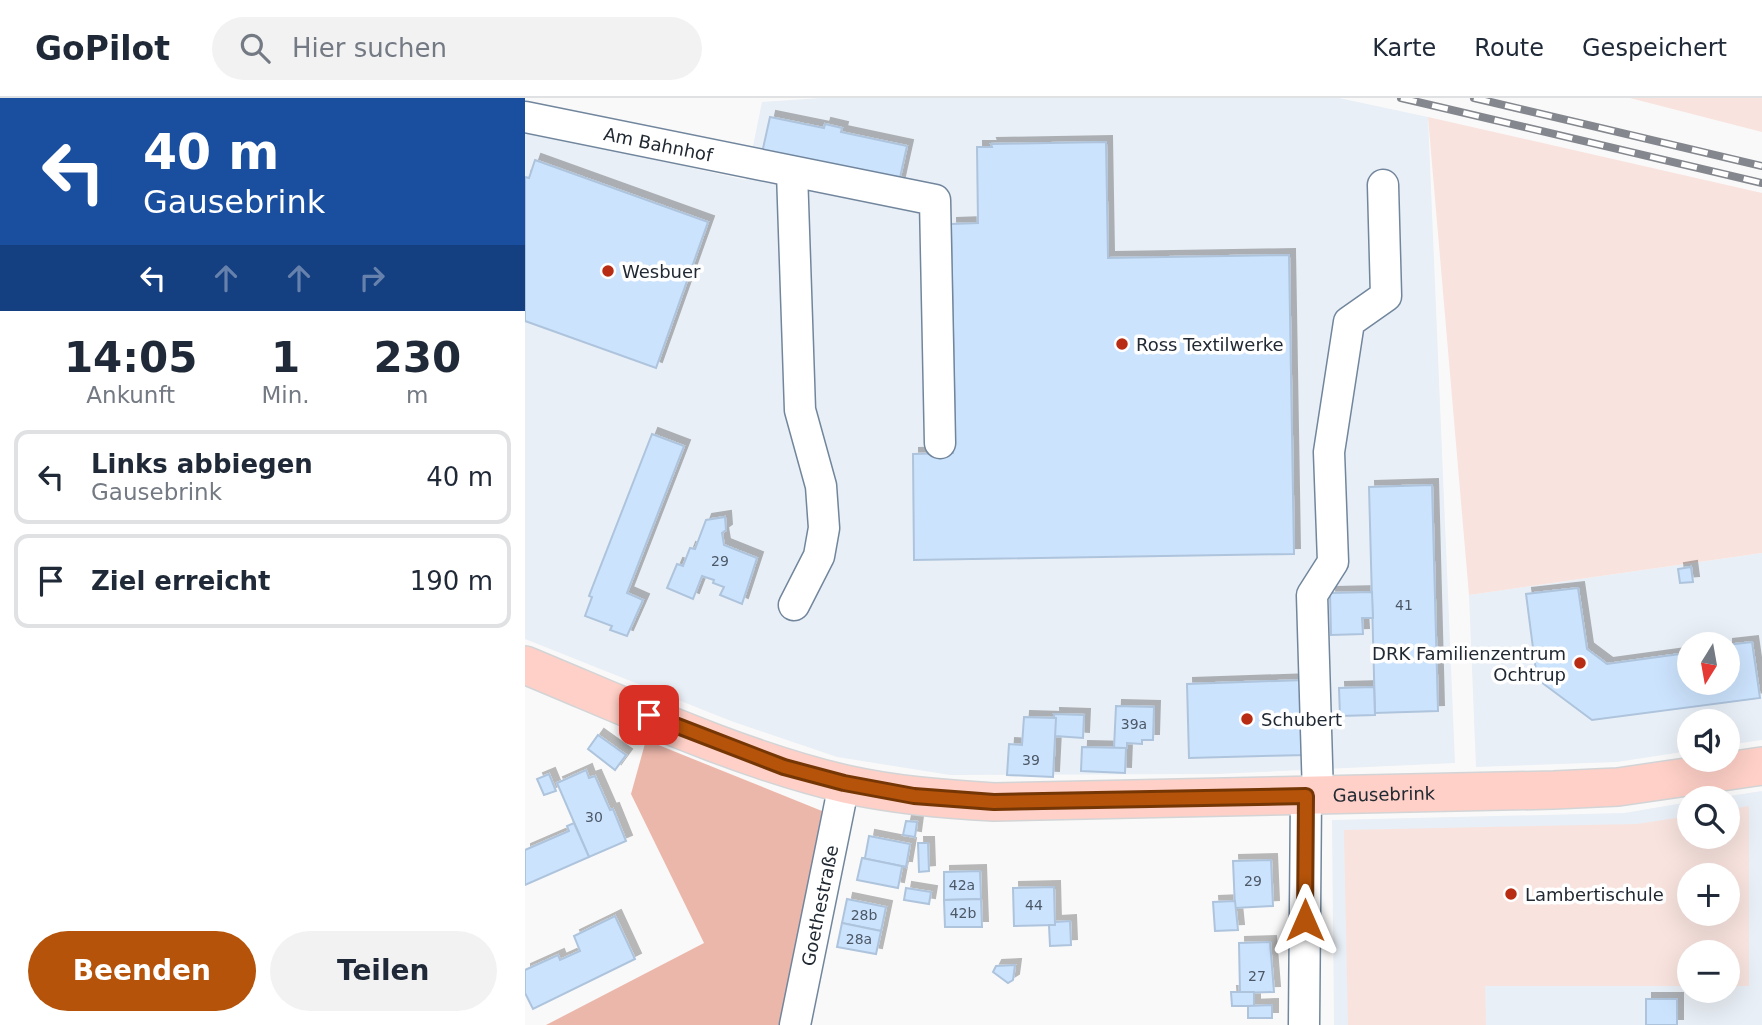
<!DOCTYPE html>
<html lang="de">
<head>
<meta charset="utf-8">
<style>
  :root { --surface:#fff; --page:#f2f2f3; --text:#1f2937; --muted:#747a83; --line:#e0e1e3; --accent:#b45309 }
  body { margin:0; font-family:"DejaVu Sans",sans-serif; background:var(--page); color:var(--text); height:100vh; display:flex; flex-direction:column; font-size:26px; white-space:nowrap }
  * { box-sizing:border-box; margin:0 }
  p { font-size:23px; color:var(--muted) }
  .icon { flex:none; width:38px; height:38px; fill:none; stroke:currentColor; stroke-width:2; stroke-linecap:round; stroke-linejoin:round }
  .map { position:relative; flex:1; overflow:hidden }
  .sheet { display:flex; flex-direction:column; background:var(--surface); width:525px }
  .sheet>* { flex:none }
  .top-card { background:#1a4fa0; color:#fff; overflow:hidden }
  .needle { width:46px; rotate:191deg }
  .tools { position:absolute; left:1152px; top:534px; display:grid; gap:14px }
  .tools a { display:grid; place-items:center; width:63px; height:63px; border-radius:50%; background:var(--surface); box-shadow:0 7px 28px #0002; font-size:35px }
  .pin { position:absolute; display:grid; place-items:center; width:60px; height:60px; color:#fff; margin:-30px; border-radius:14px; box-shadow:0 4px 10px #0006 }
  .me { position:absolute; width:77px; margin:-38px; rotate:0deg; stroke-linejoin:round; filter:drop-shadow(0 0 5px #0008) }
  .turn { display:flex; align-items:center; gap:24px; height:147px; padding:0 28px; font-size:32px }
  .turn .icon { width:91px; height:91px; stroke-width:2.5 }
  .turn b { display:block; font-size:49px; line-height:60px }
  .lanes { display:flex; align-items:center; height:66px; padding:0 28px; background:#0003; justify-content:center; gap:35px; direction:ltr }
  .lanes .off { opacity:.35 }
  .eta { display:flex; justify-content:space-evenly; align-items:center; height:119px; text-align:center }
  .eta b { font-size:42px; font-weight:600; line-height:49px }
  .button { display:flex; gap:14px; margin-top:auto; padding:14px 28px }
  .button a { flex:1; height:80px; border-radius:42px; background:var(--accent); color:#fff; font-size:28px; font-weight:600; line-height:80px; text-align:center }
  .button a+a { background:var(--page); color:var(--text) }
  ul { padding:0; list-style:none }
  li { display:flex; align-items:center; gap:21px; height:94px; margin:0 14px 10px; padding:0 14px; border:4px solid var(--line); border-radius:14px }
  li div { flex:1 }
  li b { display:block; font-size:26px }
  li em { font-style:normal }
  header { display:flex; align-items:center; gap:42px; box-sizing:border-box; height:98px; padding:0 35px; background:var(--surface); border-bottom:2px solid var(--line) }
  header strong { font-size:33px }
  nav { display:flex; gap:38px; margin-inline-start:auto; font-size:24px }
  .search { width:490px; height:63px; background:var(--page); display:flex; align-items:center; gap:18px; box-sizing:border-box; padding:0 24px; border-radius:38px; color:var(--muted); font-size:26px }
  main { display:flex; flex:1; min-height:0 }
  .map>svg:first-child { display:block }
  .built { fill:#e9eff6; fill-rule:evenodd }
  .green { fill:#f8e3de; fill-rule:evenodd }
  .forest { fill:#ecb7ab }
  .building { fill:#cce3fd; stroke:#aec4dd; stroke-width:2; filter:url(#shadow) }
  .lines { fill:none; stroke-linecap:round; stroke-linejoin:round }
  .minor-casing { stroke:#71869d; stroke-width:33 }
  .major-casing { stroke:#d3d4d6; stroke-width:40 }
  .minor { stroke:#fff; stroke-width:30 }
  .major { stroke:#fed0c7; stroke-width:37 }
  .rail-casing { stroke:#84888e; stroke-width:8 }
  .rail { stroke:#fff; stroke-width:5; stroke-dasharray:16; stroke-linecap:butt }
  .route-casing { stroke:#753606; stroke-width:18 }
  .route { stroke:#b45309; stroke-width:12 }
  .poi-dot { fill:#b82c13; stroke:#fff; stroke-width:2.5 }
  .labels { text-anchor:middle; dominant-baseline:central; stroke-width:7; stroke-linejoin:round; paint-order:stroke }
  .number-label { font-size:14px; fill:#4c5866 }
  .street-label { font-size:18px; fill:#212933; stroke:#fff }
  .poi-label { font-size:18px; fill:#212933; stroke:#fff; text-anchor:start }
</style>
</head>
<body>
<header>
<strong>GoPilot</strong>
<div class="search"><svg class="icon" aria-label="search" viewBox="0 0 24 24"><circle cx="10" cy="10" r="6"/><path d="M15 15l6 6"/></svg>Hier suchen</div>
<nav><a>Karte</a><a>Route</a><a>Gespeichert</a></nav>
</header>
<main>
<section class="sheet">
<div class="top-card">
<div class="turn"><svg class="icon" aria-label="left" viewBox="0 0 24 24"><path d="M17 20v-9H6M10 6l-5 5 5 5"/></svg><div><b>40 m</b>Gausebrink</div></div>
<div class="lanes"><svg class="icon" aria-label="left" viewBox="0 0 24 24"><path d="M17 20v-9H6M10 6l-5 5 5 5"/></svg><svg class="icon off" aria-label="ahead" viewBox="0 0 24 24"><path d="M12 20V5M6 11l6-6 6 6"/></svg><svg class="icon off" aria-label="ahead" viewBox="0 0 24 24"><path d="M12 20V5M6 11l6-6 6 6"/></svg><svg class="icon off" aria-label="right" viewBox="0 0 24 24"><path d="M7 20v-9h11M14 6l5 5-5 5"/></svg></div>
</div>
<div class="eta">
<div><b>14:05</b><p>Ankunft</p></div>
<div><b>1</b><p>Min.</p></div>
<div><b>230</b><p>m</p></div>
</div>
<ul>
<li><svg class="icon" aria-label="left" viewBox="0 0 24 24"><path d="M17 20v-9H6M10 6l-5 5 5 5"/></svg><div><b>Links abbiegen</b><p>Gausebrink</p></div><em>40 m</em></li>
<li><svg class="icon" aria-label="arrive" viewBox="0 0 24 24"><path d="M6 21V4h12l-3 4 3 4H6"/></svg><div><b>Ziel erreicht</b></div><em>190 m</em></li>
</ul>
<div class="button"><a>Beenden</a><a>Teilen</a></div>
</section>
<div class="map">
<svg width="1237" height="927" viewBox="0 0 1237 927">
  <defs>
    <filter id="shadow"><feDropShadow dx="6" dy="-6" stdDeviation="0" flood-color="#0004"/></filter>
  </defs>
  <rect width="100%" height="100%" fill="#f9f9f9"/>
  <g class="built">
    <polygon points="296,0 814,0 903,19 930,665 691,676 425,677 312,659 206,623 0,541 0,33 221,82 237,4"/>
    <path d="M1237,455V642L1202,647V623H1164V653L1092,664L951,669L944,497ZM1164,546H1202V584H1164Z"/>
    <path d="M1237,693V927H809L807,722L1099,715L1164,704V738H1202V700H1191ZM1164,777H1202V816H1164ZM1164,854H1202V892H1164Z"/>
  </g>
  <g class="green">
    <polygon points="1105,0 1237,0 1237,34"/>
    <polygon points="903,19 1237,95 1237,455 944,497"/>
    <path d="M1224,708V888H1202V854H1164V888H960L961,927H823L819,732L1112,726L1164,718V738H1202V712ZM1164,777H1202V816H1164Z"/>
  </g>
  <polygon class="forest" points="121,642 297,713 256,927 21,927 179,845 106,696"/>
  <g class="building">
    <polygon points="245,19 299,30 300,26 317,30 316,34 382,48 374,84 237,55"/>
    <polygon points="581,44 583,160 764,157 769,456 389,462 388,356 428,355 428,331 430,331 426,126 453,125 452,49 467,49 466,46"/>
    <polygon points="10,62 183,124 131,270 0,223 0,79 4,80"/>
    <polygon points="127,336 159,348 102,495 118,502 102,538 85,532 87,528 60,518 67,499 64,498"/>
    <polygon points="907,387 913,613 850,615 844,389"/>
    <polygon points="200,419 201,432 197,435 199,447 232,460 217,506 195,497 199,489 188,485 189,482 177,478 168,501 142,490 152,466 158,468 165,450 170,451 181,422"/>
    <polygon points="1166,469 1168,484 1155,485 1153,471"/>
    <polygon points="1053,490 1062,551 1082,566 1162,555 1164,552 1164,584 1202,584 1202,547 1227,544 1235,600 1067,622 1012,581 1001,496"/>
    <polygon points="847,494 848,520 837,520 838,536 806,537 805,495"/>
    <polygon points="780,582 781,657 664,660 662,586"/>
    <polygon points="849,589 850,617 815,618 814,590"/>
    <polygon points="591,608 629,609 628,642 617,642 617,646 602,645 602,650 589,650"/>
    <polygon points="529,616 559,617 558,640 530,638"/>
    <polygon points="499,619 531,620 528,679 482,677 484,646 497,647"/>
    <polygon points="73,637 101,657 90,672 63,651"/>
    <polygon points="557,649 601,650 600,675 556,673"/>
    <polygon points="61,672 64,680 70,678 85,712 88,711 101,743 64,759 32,685"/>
    <polygon points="24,676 31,693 19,697 12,681"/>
    <polygon points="381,723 392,724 390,739 378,737"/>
    <polygon points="49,725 64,759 0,787 0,752 44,733 42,728"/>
    <polygon points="344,738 385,746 381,769 337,760 340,760"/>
    <polygon points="393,745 403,745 404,773 394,774"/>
    <polygon points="337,760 381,769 377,769 373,790 332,782"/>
    <polygon points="746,762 748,808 710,810 708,763"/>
    <polygon points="455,773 456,801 419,802 419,774"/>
    <polygon points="529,789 530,827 489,828 488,790"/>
    <polygon points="381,790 406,794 404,806 379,802"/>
    <polygon points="322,801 361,809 356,833 317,825"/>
    <polygon points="456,801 457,829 420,829 419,802"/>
    <polygon points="710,803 713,832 690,833 688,804"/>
    <polygon points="90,818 110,861 8,911 0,895 0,872 33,857 35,862 55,853 49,838"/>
    <polygon points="545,823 546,847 525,848 524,827 530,827 530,824"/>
    <polygon points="317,825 356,833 351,856 312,849"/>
    <polygon points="745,844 749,894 715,895 714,845"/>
    <polygon points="490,867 488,882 483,885 468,874 471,868"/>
    <polygon points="706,894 729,894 729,908 707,908"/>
    <rect x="1121" y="901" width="31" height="26"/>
    <polygon points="747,907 747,920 723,920 723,908"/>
  </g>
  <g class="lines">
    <g class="minor-casing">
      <g id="minor">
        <path id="s1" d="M0,19L410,102L415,345"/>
        <polyline points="267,74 275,312 296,388 299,430 294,458 269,507"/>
        <polyline points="793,698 787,497 808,464 804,354 824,224 861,198 858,87"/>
        <path id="s2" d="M270,927L319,686"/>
        <polyline points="779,927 781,698"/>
      </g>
    </g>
    <g class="major-casing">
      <g id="major">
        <path id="s3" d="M0,567C102,609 213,661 320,686C369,697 419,701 469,704L1029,692L1093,689L1237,668"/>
      </g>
    </g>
    <use href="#minor" class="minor"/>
    <use href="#major" class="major"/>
    <g class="rail-casing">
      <g id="rail">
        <polyline points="876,0 1237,85"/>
        <polyline points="949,0 1237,68"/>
      </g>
    </g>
    <use href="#rail" class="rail"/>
  </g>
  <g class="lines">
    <g class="route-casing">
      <polyline id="route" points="124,617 259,669 319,685 389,698 469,704 781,698 780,822"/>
    </g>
    <use href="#route" class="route"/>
  </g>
  <g class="poi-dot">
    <circle cx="83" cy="173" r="7"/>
    <circle cx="597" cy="246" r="7"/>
    <circle cx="1055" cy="565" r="7"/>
    <circle cx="722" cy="621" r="7"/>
    <circle cx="986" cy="796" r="7"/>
  </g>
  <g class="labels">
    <g class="number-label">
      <text x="195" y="463">29</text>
      <text x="879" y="507">41</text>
      <text x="609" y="626">39a</text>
      <text x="506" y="662">39</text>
      <text x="69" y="719">30</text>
      <text x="728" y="783">29</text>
      <text x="437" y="787">42a</text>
      <text x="509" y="807">44</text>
      <text x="438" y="815">42b</text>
      <text x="339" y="817">28b</text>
      <text x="334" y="841">28a</text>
      <text x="732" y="878">27</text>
    </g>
    <g class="street-label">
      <text stroke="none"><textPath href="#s1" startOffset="136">Am Bahnhof</textPath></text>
      <text stroke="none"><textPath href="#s3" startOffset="882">Gausebrink</textPath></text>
      <text stroke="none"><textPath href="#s2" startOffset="122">Goethestraße</textPath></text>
    </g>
    <g class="poi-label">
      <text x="97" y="173">Wesbuer</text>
      <text x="611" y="246">Ross Textilwerke</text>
      <text x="1041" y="555" text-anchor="end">DRK Familienzentrum<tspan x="1041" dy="21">Ochtrup</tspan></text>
      <text x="736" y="621">Schubert</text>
      <text x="1000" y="796">Lambertischule</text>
    </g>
  </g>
</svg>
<div class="tools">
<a><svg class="needle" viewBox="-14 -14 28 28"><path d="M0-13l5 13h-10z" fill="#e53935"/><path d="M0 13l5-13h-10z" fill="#747a83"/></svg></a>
<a><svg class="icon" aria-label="sound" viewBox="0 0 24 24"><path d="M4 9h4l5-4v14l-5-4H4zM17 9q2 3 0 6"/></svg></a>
<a><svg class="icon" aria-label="search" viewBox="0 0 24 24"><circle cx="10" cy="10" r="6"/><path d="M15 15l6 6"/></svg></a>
<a>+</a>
<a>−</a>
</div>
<div class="pin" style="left:124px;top:617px;background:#d93025"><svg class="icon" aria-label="arrive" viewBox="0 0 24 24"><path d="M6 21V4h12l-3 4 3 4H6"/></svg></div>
<svg class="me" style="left:780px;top:822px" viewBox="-20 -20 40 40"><path d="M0-17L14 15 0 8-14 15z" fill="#b45309" stroke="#fff" stroke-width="4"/></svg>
</div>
</main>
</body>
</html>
